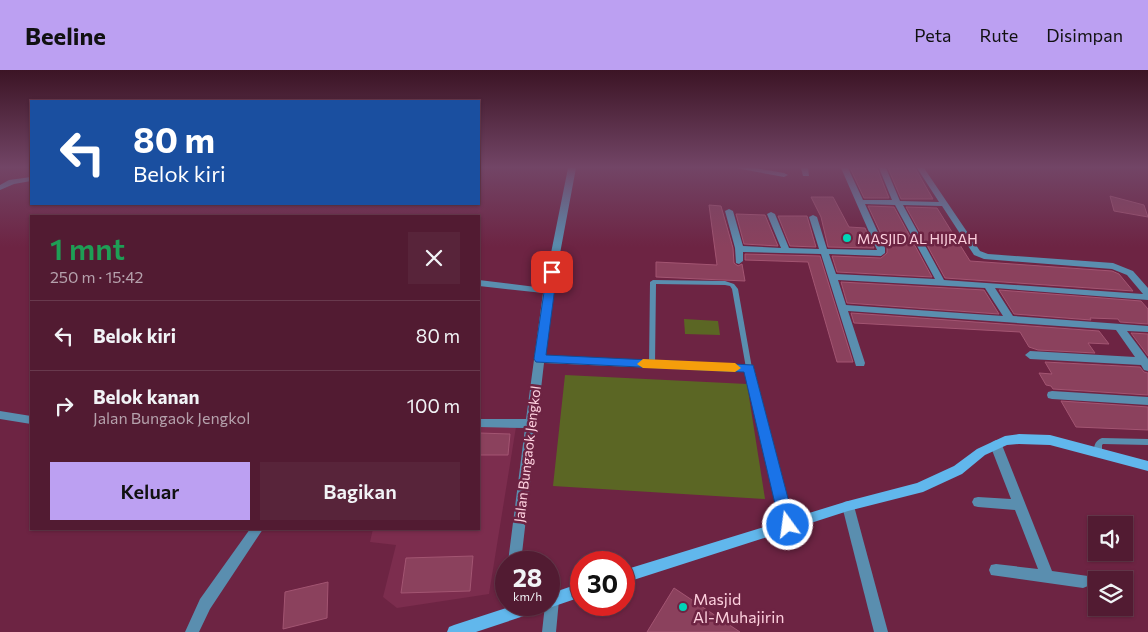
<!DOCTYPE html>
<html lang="id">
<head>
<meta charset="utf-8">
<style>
  :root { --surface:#521b32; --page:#58243a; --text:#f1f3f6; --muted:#b5a1ac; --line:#68394d; --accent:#bca0f2 }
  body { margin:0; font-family:Commissioner,sans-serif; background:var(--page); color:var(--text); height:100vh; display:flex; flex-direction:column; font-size:19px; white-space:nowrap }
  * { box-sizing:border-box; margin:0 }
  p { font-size:16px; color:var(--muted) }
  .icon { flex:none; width:28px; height:28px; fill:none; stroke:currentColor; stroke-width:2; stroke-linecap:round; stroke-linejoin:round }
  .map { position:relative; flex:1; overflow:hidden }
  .drawer { position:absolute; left:30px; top:145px; width:450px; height:315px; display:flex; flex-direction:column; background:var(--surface); border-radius:0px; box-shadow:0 1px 4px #0004,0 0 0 1px var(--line) }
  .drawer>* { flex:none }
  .hud { position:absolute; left:30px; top:30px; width:450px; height:105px; border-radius:0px; box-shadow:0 1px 4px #0004,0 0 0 1px var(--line); background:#1a4fa0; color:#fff; overflow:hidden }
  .controls { position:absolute; left:1088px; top:446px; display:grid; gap:10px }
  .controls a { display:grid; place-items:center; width:45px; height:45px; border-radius:0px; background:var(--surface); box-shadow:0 1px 4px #0004,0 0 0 1px var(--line); font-size:25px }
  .speed { position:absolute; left:495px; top:481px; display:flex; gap:10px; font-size:25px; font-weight:700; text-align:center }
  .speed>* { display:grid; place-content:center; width:65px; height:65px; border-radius:50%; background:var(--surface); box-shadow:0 1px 4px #0004,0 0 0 1px var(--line); line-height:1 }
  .speed small { font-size:12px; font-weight:400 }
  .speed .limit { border:8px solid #d22; background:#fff; color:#111 }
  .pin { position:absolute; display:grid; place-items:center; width:42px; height:42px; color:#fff; margin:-21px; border-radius:10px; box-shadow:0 2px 8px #0006 }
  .me { position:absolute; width:55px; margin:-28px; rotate:346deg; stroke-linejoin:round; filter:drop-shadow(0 0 4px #0008) }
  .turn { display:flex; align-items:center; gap:18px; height:105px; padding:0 20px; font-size:22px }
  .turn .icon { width:65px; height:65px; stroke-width:2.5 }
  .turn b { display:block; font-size:35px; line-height:42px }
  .round { display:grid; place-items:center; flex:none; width:52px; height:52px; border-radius:0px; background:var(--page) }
  .summary { display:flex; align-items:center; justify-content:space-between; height:85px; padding:0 20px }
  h1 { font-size:30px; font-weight:600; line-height:38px; color:#1e9e55 }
  .cta { display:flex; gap:10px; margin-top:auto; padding:10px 20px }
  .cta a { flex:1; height:58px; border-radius:0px; background:var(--accent); color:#111; font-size:20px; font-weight:600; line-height:58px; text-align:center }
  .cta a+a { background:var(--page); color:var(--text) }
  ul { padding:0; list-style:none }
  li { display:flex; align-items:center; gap:15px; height:70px; padding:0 20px; border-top:1px solid var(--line) }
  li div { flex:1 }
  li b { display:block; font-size:19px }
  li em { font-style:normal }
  header { display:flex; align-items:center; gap:30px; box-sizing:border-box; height:70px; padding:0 25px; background:var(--accent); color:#111 }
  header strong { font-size:24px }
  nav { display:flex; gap:28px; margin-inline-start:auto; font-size:18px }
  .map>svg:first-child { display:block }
  .built { fill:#7c2d4e; fill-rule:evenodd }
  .green { fill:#5b6624 }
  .building { fill:#8b415d; stroke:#a35572 }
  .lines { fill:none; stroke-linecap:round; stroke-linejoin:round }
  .lane { fill:#5a8eaf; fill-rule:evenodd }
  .street { fill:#5a8eaf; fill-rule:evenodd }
  .secondary { fill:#61b7ec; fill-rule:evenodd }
  .route { fill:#1a73e8; stroke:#114b97 }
  .slow { fill:#f59e0b }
  .poi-dot { fill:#00d5b7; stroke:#6d2443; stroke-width:2 }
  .labels { text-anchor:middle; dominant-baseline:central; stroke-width:5; stroke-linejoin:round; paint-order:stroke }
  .poi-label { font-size:14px; fill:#fdd0de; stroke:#6d2443; text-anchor:start }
  .street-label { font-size:14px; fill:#fdd0de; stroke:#6d2443 }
  .near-poi-label { font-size:16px; fill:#fdd0de; stroke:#6d2443; text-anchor:start }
</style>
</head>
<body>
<header>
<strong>Beeline</strong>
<nav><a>Peta</a><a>Rute</a><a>Disimpan</a></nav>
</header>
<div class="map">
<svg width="1148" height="562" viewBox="0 0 1148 562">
  <rect width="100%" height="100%" fill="#6d2443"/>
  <path class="built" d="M479,356L516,357L489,524L397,538L383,527L396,475L370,472L373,459H479V385H508L510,364L479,363ZM473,486L470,521L401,522L407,488Z"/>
  <g class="green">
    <polygon points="684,249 718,251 720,265 685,264"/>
    <polygon points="565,305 747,314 765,429 553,416"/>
  </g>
  <g class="building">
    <polygon points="850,98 877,98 889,128 864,128"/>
    <polygon points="888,98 915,98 933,129 901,129"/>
    <polygon points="1110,126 1144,135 1148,147 1114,141"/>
    <polygon points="811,127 833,127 849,157 865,158 874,178 828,177 821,147"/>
    <polygon points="709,135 721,136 733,178 734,193 738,196 742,194 745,211 656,207 656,192 717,195"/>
    <polygon points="868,136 894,137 932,207 837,202 832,186 881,188 887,183 887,177"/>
    <polygon points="906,137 937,138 970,191 1112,201 1119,204 1133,221 945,208"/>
    <polygon points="736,144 765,145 778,176 744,174"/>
    <polygon points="778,146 807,146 816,177 790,176"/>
    <polygon points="745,184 820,186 853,292 837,292 808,192 745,190"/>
    <polygon points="841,212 984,220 999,244 847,233"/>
    <polygon points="999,220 1141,231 1148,239 1148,254 1120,252 1118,249 1090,248 1091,250 1014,244"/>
    <polygon points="851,243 1099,261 1109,274 1088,273 1095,283 1038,280 1029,277 1020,262 854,253"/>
    <polygon points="1131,263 1148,264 1148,286"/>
    <polygon points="1045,292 1140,297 1144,302 1148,303 1148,325 1053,319 1051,316 1046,315 1039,303 1052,304"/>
    <polygon points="1061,331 1148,337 1148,360 1076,357"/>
    <polygon points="479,363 510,364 508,385 479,385"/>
    <polygon points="473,486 470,521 401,523 406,488"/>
    <polygon points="328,512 327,548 283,559 285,522"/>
    <polygon points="674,518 740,562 647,562"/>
  </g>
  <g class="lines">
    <g class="lane">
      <polygon points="653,210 725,211 734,214 738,219 752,298 751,300 747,300 746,298 732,219 730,216 725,215 656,214 655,294 652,296 650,296 649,294 650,212"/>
      <path d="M1102,368L1148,369V375L1103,374L1102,375V383L1101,385L1098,386L1095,385C1093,378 1094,371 1102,368Z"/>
    </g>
    <g class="street">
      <polygon points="568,98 576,98 553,221 545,286 753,295 794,455 792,459 788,461 784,459 782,455 745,302 544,293 521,492 508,492 525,358 479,357 479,349 526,349 543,223 479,216 479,210 544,218"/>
      <polygon points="736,98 755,98 784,103 788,105 784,107"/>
      <polygon points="801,98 808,98 809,106 803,106"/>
      <path d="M841,98H848L863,130H892L879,98H886L900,131L939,132L917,98H924L980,181L988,184L1113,193L1133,201L1148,218V230L995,218L1013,246L1148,256V262L1127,261L1148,289V301L1144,300L1141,295L1030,289L1025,285L1030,281L1135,287L1116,260L848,241L865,293L864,296H856L821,184L743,182V191L739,194L736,193L735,178L725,141L729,139L733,141L743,176L781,178L767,144L771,142L775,144L789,178L819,179L809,147L813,145L817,147L827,179L877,180ZM865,134L895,135L935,209L836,204L829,184L881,186L885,183V178ZM903,135L942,136L974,185L984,189L1112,199L1127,205L1143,224L944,210ZM838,210L985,218L1003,246L846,235Z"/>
      <polygon points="31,107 31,111 14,114 0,120 0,115 9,110"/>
      <polygon points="1052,321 1148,327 1148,335 1052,329 1048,328 1047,325 1048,322"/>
      <polygon points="0,341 31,346 31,354 0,349"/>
      <polygon points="996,370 1000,372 1002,375 1052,501 1088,506 1090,511 1088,516 1083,518 991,505 989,500 991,495 996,494 1038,499 1015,440 978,437 974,436 972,432 974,428 978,427 1011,429 990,375 992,372"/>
      <polygon points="848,431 852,432 854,436 888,562 874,562 842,436 844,432"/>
      <polygon points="250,459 263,459 210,539 199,562 185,562 200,529"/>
      <polygon points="552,523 557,525 559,530 556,562 542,562 545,535 549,535 549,524"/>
    </g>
    <g class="secondary">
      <polygon points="1019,364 1050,365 1148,391 1148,401 1050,375 1019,374 1007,375 985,385 962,404 923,422 848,441 624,513 624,500 848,431 917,413 954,396 977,379 1005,366"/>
      <polygon points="581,513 581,527 549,538 544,536 549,535 549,524"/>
      <polygon points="515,535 543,535 541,540 536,542 476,562 447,562 449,557 454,555"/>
    </g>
  </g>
  <linearGradient id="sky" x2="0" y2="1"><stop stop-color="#3c1425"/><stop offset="0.55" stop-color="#724566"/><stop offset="1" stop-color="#724566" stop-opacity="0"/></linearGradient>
  <rect width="1148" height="177" fill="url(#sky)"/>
  <polygon class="route" points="552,199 557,202 546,285 753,295 795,455 793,460 788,461 783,460 780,455 744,302 536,292 534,289 547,202"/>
  <polygon class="slow" points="643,289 735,293 741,298 735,302 643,298 637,294"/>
  <g class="poi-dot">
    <circle cx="847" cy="168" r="5"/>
    <circle cx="683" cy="537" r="5"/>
  </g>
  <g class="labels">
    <g class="poi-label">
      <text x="857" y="168">MASJID AL HIJRAH</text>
    </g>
    <g class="street-label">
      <text transform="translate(527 384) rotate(-83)">Jalan Bungaok Jengkol</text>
    </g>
    <g class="near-poi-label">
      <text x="693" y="528">Masjid<tspan x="693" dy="18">Al-Muhajirin</tspan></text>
    </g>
  </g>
</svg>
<div class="controls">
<a><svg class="icon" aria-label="sound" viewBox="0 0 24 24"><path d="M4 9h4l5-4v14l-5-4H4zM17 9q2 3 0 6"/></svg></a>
<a><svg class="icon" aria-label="layers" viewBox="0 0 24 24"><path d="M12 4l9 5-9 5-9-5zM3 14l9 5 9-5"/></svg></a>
</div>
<div class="speed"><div>28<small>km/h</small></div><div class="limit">30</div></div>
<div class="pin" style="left:552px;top:202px;background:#d93025"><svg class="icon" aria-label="arrive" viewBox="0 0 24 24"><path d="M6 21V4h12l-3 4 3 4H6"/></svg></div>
<svg class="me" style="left:788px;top:455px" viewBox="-20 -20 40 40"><circle r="17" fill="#1a73e8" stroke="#fff" stroke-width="3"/><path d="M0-11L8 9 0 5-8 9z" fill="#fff"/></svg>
<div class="hud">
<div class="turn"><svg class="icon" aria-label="left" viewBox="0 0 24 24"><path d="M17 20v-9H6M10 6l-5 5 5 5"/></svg><div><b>80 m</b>Belok kiri</div></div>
</div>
<section class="drawer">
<div class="summary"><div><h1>1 mnt</h1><p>250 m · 15:42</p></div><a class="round"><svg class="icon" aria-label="close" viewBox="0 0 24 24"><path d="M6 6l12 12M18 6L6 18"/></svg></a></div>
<ul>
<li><svg class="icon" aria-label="left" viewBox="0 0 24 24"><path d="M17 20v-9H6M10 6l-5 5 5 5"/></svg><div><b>Belok kiri</b></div><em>80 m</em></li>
<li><svg class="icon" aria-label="right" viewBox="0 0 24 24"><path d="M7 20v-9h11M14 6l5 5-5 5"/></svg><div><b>Belok kanan</b><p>Jalan Bungaok Jengkol</p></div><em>100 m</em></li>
</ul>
<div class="cta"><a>Keluar</a><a>Bagikan</a></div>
</section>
</div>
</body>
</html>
